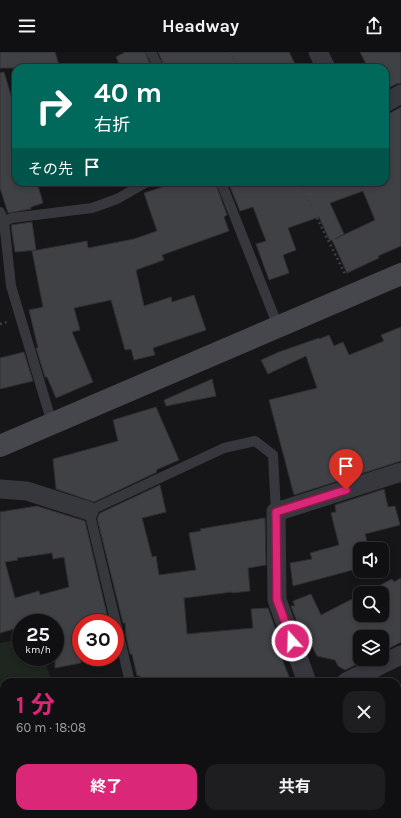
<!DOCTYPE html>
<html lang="ja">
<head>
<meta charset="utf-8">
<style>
  :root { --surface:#101012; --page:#1e1e20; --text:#f1f3f6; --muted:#9c9d9f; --line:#303032; --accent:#db2777 }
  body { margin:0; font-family:Karla,"Noto Sans JP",sans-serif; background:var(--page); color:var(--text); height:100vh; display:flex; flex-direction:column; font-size:15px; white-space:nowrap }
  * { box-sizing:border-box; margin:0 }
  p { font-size:13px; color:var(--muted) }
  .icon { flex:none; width:22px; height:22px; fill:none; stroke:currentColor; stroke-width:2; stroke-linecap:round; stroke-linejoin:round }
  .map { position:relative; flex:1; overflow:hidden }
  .details { position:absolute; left:0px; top:626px; width:401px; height:140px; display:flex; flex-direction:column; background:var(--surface); border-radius:12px 12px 0 0; box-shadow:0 2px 6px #0003,0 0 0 1px var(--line) }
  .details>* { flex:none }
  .hud { position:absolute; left:12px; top:12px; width:377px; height:122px; border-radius:12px; box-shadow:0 2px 6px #0003,0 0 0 1px var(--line); background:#00695c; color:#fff; overflow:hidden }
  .buttons { position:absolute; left:353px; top:490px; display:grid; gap:8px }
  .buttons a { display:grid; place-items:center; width:36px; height:36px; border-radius:8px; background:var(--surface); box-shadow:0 2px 6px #0003,0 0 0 1px var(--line); font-size:20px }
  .speed { position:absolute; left:12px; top:562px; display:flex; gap:8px; font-size:20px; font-weight:700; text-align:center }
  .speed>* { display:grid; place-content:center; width:52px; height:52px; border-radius:50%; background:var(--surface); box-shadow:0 2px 6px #0003,0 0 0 1px var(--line); line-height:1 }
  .speed small { font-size:10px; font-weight:400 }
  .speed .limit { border:6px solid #d22; background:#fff; color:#111 }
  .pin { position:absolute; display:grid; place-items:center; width:34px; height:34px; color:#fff; margin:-41px -17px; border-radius:50% 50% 50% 0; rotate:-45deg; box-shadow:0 0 4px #0007 }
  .pin .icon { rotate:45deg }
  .me { position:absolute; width:44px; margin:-22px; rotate:340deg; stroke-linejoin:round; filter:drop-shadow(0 0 3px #0008) }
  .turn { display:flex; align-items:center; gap:14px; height:84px; padding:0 16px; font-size:18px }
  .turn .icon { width:52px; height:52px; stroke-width:2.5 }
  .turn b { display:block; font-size:28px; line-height:34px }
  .then { display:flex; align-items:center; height:38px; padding:0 16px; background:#0003; gap:8px; font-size:15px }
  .round { display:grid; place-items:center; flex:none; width:42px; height:42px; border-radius:12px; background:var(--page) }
  .overview { display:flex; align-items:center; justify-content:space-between; height:68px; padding:0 16px }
  h1 { font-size:24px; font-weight:700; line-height:30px; color:var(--accent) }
  .action { display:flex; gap:8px; margin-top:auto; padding:8px 16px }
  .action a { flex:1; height:46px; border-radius:12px; background:var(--accent); color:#fff; font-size:16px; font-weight:700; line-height:46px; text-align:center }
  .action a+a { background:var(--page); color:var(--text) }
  header { display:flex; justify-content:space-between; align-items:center; height:52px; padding:0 16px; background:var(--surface); font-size:18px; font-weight:700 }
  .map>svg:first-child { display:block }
  .green { fill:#1e261f }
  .building { fill:#404145; stroke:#303034; fill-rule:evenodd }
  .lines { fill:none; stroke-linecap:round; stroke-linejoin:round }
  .path { stroke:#3d3f44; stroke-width:2.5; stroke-dasharray:2 3; stroke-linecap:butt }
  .lane { stroke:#37383d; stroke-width:10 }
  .street { stroke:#37383d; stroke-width:19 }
  .secondary { stroke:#45474d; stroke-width:22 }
  .route-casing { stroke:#8e194d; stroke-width:10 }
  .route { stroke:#db2777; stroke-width:7 }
</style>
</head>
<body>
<header><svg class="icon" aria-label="menu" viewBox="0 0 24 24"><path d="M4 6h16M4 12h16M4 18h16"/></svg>Headway<svg class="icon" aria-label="share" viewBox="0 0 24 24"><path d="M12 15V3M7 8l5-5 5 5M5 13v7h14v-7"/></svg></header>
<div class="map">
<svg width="401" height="766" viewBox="0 0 401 766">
  <rect width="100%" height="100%" fill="#161618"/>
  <polygon class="green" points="21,587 21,605 43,605 52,630 4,630 4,762 50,762 38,766 0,766 0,591"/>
  <g class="building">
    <polygon points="0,0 55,0 60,16 0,16"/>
    <polygon points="125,0 145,0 152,16 121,16 116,5"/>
    <polygon points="158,0 289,0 297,16 165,16"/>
    <polygon points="360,0 401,0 401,31 396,32 385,38 385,16 368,16"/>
    <polygon points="4,20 16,60 16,130 37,130 43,151 31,155 31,157 8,161 0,136 0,21"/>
    <path d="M401,55V194L378,204L379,206L347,221L332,188L330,189L319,165L288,176L296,198L283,203L289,221L269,228L256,192L266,189L253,155L240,159L228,130H385V62L390,61ZM363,139L375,168L335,187L344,182L330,151Z"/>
    <polygon points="178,130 215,130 227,163 224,165 229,179 162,203 164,208 136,218 144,254 171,245 172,250 194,243 206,278 153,296 155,303 134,308 131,297 125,298 111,248 74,256 80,278 72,280 93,330 56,346 47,325 45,325 36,296 38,296 29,258 43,255 32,199 87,189 88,196 134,187 157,179 144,141"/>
    <polygon points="32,170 36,198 15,200 11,173"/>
    <polygon points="401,275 401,409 294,443 269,348 317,336 306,304 268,322 261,308 279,300 319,286 319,287 329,283 334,294 343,290 349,303 384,289 381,283"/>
    <polygon points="24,300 33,329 0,337 0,306"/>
    <polygon points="212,327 216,344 166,354 164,348"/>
    <polygon points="156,355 179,408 156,418 157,420 94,450 56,437 53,407 118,389 113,368"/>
    <polygon points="160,433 166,460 142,466 152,505 156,504 159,523 196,518 189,481 201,479 200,477 265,466 266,513 248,516 250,539 232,541 232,540 184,546 187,582 253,576 251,557 268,556 285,603 281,604 291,630 140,630 140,624 137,624 132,602 130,602 126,584 125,571 123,571 97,466 100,461"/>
    <polygon points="384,437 388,455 395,454 400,473 365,482 369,497 356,497 360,506 360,516 293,534 290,511 312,507 310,501 339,493 331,461 336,460 335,453"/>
    <path d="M37,454L85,469L109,571H81V611L55,616V571H21V575L0,581V460ZM52,501L53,507L64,505L69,535L40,543L39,539L15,546L5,510L18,508L17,506Z"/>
    <polygon points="401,526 401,590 382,600 382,585 360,585 360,607 368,607 345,618 338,614 335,608 317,604 312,594 306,596 291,554 295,554 293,549 311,542 321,563 360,543 360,563 382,563 382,541 365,541 392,527 394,530"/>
  </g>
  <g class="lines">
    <g class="path">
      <polyline points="231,0 237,16"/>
      <polyline points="299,130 346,224"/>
      <polyline points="0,272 7,270"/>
    </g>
    <g class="lane">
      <polyline points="151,0 159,16"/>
      <polyline points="221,130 278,274"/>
      <polyline points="0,160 4,169 11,234 52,371"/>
      <polyline points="4,169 12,166 92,156 117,147 147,130"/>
      <polyline points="130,630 89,459 224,396 255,389 273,403 276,460"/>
    </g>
    <g class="street">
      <polyline points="318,0 326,16"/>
      <polyline points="385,51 401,42"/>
      <polyline points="0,437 27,439 89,459"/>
      <polyline points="307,630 277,548 276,460 401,420"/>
      <polyline points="346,630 401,603"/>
      <polyline points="397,738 401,736"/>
      <polyline points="154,762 156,766"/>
      <polyline points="342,766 350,762"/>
    </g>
    <polyline class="secondary" points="0,394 401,222"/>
  </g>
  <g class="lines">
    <g class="route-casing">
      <polyline id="route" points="292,589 277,548 276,460 346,438"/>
    </g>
    <use href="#route" class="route"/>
  </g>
</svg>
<div class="buttons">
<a><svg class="icon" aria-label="sound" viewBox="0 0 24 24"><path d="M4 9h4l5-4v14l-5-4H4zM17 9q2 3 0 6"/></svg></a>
<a><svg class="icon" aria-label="search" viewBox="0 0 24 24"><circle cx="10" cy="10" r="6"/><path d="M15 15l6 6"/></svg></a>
<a><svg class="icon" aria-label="layers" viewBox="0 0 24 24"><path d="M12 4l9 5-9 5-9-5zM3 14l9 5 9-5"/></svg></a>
</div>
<div class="speed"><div>25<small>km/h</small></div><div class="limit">30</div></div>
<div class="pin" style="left:346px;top:438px;background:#d93025"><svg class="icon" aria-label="arrive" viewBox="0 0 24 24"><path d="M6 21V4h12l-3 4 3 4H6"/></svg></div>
<svg class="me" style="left:292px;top:589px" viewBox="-20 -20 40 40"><circle r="17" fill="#db2777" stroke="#fff" stroke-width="3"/><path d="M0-11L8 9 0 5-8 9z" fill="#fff"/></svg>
<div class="hud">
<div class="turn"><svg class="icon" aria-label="right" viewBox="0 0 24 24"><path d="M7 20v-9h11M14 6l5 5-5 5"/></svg><div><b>40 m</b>右折</div></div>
<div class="then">その先<svg class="icon" aria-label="arrive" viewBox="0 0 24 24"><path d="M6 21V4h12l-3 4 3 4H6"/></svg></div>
</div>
<section class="details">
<div class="overview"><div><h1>1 分</h1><p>60 m · 18:08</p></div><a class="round"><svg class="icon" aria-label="close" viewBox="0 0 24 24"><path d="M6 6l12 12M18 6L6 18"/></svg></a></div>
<div class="action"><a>終了</a><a>共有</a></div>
</section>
</div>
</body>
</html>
